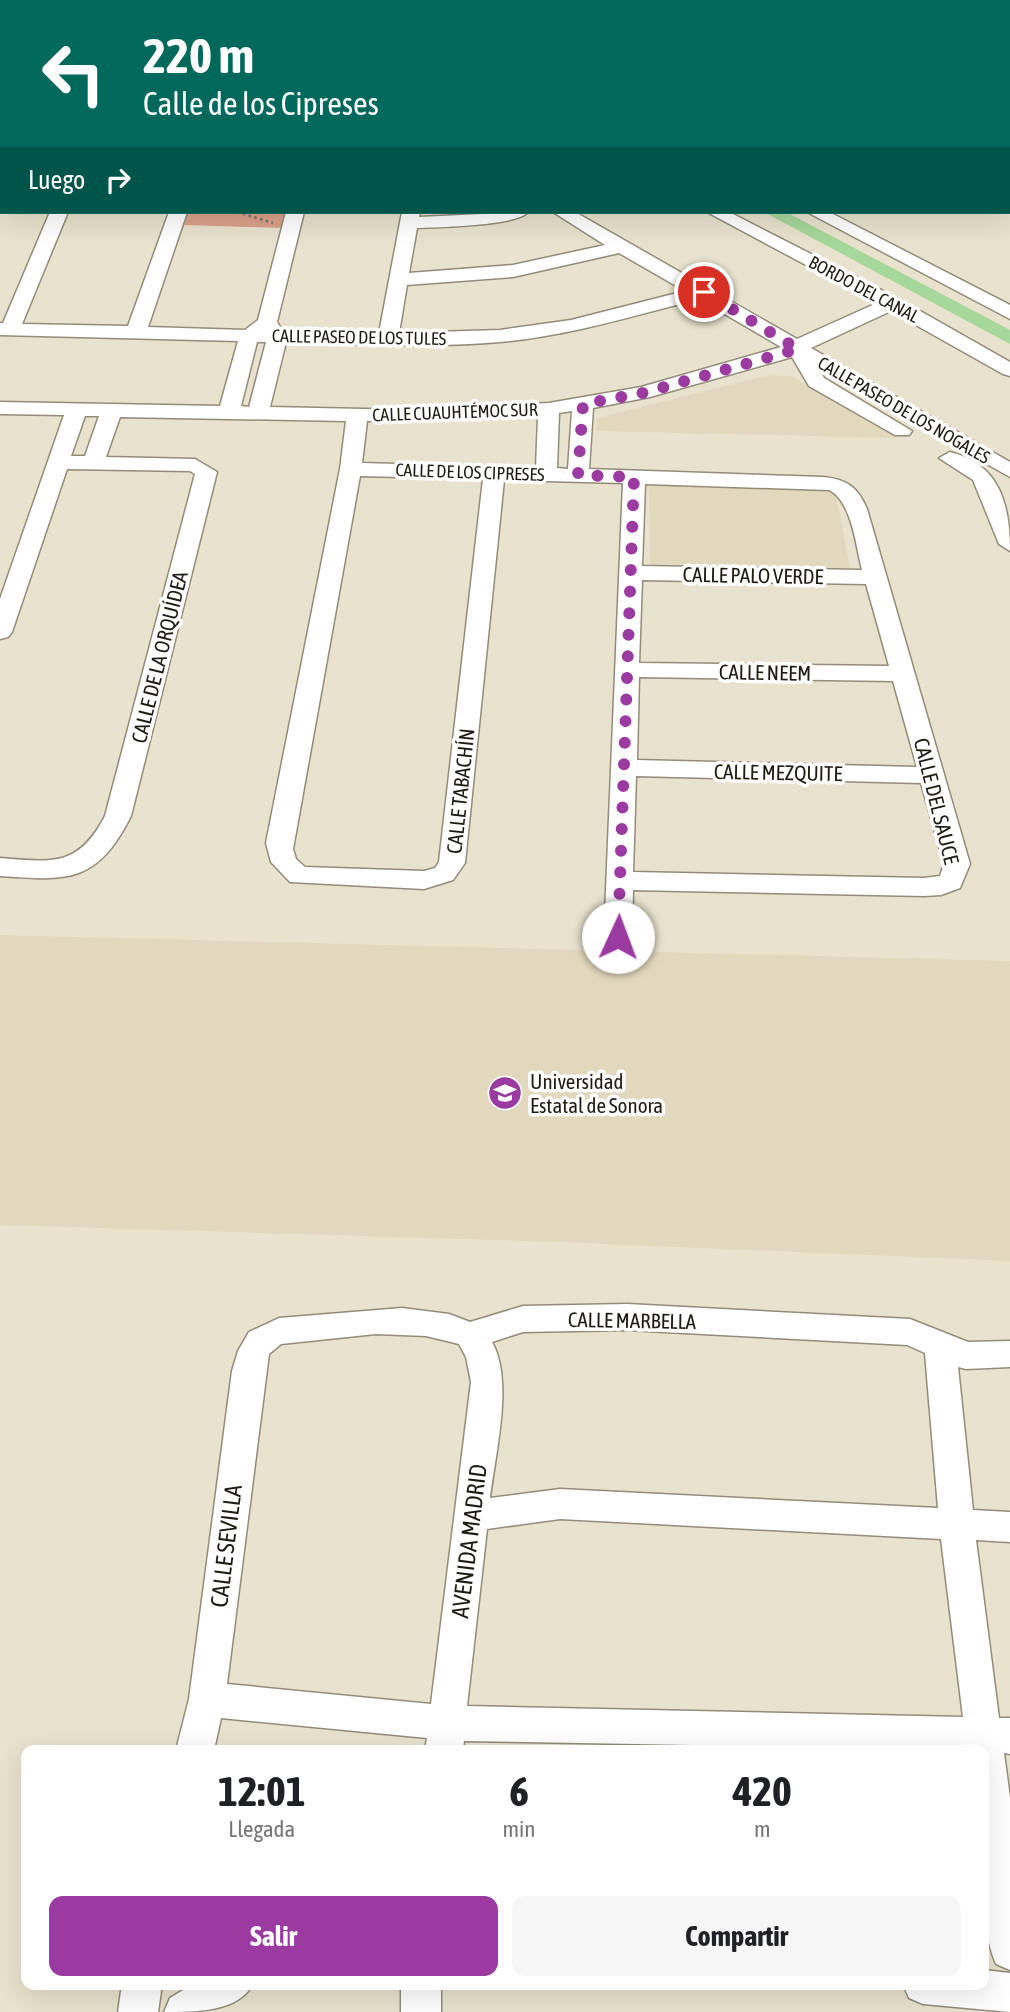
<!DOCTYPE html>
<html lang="es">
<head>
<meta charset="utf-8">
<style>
  :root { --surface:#fff; --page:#f6f6f6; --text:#202124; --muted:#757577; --accent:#9b3aa1 }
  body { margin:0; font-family:"Asap Condensed",sans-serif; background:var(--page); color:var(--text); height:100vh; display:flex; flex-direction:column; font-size:26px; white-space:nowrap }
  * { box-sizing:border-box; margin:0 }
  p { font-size:23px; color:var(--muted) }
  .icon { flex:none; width:38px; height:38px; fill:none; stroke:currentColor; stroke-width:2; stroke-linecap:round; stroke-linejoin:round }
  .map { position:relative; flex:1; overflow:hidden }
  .sheet { position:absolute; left:21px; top:1745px; width:968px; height:245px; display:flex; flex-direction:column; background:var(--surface); border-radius:14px; box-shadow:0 7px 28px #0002 }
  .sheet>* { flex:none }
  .guide { position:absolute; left:0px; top:0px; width:1012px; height:214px; box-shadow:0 7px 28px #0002; background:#00695c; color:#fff; overflow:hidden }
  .pin { position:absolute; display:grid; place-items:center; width:60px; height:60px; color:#fff; margin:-30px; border:4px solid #fff; border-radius:50%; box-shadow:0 2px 7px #0007 }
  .me { position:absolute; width:77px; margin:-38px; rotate:2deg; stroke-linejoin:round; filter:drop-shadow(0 0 5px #0008) }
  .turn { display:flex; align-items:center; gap:24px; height:147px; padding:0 28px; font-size:32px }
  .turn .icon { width:91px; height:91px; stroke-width:2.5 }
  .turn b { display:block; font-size:49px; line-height:60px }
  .then { display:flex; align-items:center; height:66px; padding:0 28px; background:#0003; gap:14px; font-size:26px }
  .eta { display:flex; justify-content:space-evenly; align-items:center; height:119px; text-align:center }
  .eta b { font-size:42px; font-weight:700; line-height:49px }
  .button { display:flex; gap:14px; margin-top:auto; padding:14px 28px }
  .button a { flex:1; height:80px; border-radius:14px; background:var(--accent); color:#fff; font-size:28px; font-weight:700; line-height:80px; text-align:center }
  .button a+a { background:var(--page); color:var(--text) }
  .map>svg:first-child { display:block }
  .built { fill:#e2d8bd }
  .green { fill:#dca18c }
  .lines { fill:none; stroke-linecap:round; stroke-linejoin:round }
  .stream { stroke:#7d9f72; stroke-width:5 }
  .canal { fill:#a6d79b; fill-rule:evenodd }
  .street-casing { stroke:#928c79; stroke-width:3 }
  .path { stroke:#7a7569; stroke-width:2.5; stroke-dasharray:2.5 3.5; stroke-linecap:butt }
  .street { fill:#fff; fill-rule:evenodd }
  .route { stroke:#9b3aa1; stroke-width:12; stroke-dasharray:0 21.6 }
  .labels { text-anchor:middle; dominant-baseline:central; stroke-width:7; stroke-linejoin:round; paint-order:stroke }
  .far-street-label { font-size:18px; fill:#1e1b14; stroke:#fff }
  .street-label { font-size:21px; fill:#1e1b14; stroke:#fff }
  .poi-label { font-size:21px; fill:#1e1b14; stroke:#fff; text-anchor:start }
  .near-street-label { font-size:24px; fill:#1e1b14; stroke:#fff }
</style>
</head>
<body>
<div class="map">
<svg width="1010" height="2012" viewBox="0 0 1010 2012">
  <rect width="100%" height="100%" fill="#e9e2ce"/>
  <g class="built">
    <polygon points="769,375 790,376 898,438 596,431 597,418"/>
    <polygon points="649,483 835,490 850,568 650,564"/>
    <polygon points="0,935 1010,961 1010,1261 557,1242 0,1225"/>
  </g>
  <polygon class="green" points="188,212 287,212 283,228 184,225"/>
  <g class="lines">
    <polyline class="stream" points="924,0 928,2"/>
    <g class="canal">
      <polygon points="370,0 387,0 389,2 371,2"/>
      <polygon points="764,212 786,212 1010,330 1010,344"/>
    </g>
    <g class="street-casing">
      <g id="street">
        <polygon points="181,0 211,0 179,2"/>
        <polygon points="324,0 341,0 343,2 325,2"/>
        <polygon points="407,0 424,0 426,2 408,2"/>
        <polygon points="0,38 2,39 2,50 0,49"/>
        <path d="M50,212H68L22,324L128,326L169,212H187L148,327L245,330L258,320L286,212H304L277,322L282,330L379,333L402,212H420L419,217L528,212C516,226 438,227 417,228L409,273L513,265L605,245L553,212H575L797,339L877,303L707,212H729L899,299L1010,362V376L1003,374L891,311L811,348L1010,462V477L819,369L824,378L912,431L909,435H895L809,386L792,357L650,397L593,408L589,469L823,477C846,479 858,487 867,509L970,864L960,888L941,895L924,896L633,890L632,937L628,944L618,946L608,944L604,937L623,483L504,480L465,863L453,880L424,889L290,882L271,862L266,843L340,469L346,421L120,417L106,457L195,459L217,472L131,816C97,883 69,881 0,876V858C52,862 78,868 105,816L195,474L190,471L67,469L12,632L8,637L0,639V599L64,415L0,414V402L220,406L238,341L0,335V323H3ZM619,253L685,291L571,320L500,330L399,333L407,285L513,277ZM699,299L781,347L641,387L549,403L411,410L270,407L286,342C357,344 429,348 500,342C568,336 633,316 699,299ZM257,342H266L249,407L241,406ZM572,411L568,469L557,468L559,413ZM85,416H99L85,456H71ZM538,416L536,468L362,463L367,421ZM360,476L483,479L439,862L435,868L424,871L305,867L296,859L293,849ZM645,484L829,490C852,501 856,547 862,570L642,566ZM642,580L866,584L889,666L639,663ZM639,677L893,681L917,767L637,760ZM636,776L921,783L944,864L940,876L924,878L633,872Z"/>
        <polygon points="807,212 829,212 1010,305 1010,319"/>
        <path d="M950,452C1000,464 1010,505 1010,551L999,544L973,480L939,458Z"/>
        <path d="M627,1304L910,1319L968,1342L1010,1341V1367L966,1369L958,1367L973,1510L1010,1512V1542L976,1540L999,1718H1010V1754L1004,1753L1010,1798V1970L996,1964C973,1910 984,1810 984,1750L464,1741L463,1750H425L427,1738L221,1718L214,1750H176L189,1699L232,1371L238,1351L249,1332L279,1318L402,1308L449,1314L470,1322L523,1306ZM627,1330L907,1345L925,1353L938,1508L560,1489L490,1498C495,1454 514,1381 492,1342L523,1332ZM376,1334L426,1336L459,1344L466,1357L471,1382L431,1704L227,1684L269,1354L281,1344ZM560,1519L941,1539L963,1717L467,1706L487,1529Z"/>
        <polygon points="984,1970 1010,1973 1010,2012 923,2004 909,1998 903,1984 984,1984"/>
        <polygon points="122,1984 162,1984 158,2012 118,2012"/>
        <path d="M193,1984H253C238,2012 196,2012 164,2012L170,1998Z"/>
        <rect x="401" y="1984" width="40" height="28"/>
      </g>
    </g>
    <polyline class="path" points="237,212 273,223"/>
    <use href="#street" class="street"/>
  </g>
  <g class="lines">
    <polyline class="route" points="618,937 634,477 578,475 583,404 643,393 798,349 704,292"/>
  </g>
  <defs>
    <g id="university-disc" transform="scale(1.75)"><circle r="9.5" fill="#9b3aa1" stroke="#fff"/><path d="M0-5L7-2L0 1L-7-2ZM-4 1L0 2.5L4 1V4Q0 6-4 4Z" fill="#fff"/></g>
  </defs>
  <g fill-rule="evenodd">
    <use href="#university-disc" x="505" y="1093"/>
  </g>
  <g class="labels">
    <g class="far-street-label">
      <text transform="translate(864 289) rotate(28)">BORDO DEL CANAL</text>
      <text transform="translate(359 337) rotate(1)">CALLE PASEO DE LOS TULES</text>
      <text transform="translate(904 410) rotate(30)">CALLE PASEO DE LOS NOGALES</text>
      <text transform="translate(455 412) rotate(-2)">CALLE CUAUHTÉMOC SUR</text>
      <text transform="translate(470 472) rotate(2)">CALLE DE LOS CIPRESES</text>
    </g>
    <g class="street-label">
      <text transform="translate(753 575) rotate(1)">CALLE PALO VERDE</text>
      <text transform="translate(159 657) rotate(-76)">CALLE DE LA ORQUÍDEA</text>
      <text transform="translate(765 672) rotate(1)">CALLE NEEM</text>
      <text transform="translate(778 772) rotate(1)">CALLE MEZQUITE</text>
      <text transform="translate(460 791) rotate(-84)">CALLE TABACHÍN</text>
      <text transform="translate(937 801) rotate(76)">CALLE DEL SAUCE</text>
      <text transform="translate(632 1320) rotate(1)">CALLE MARBELLA</text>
    </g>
    <g class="poi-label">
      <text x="530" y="1081">Universidad<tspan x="530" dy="24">Estatal de Sonora</tspan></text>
    </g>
    <g class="near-street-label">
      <text transform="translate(469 1541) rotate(-83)">AVENIDA MADRID</text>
      <text transform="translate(226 1546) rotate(-83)">CALLE SEVILLA</text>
    </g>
  </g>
</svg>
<div class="pin" style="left:704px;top:292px;background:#d93025"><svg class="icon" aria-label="arrive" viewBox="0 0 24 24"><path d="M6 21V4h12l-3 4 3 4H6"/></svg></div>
<svg class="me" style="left:618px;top:937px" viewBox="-20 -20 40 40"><circle r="19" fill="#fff"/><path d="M0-13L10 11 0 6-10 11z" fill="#9b3aa1"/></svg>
<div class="guide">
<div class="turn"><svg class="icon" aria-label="left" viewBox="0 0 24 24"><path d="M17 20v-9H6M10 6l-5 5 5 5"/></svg><div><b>220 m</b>Calle de los Cipreses</div></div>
<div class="then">Luego<svg class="icon" aria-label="right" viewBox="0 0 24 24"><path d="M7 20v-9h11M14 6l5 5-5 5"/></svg></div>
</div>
<section class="sheet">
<div class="eta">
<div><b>12:01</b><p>Llegada</p></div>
<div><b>6</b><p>min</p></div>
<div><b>420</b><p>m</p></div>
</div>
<div class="button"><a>Salir</a><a>Compartir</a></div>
</section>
</div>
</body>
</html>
